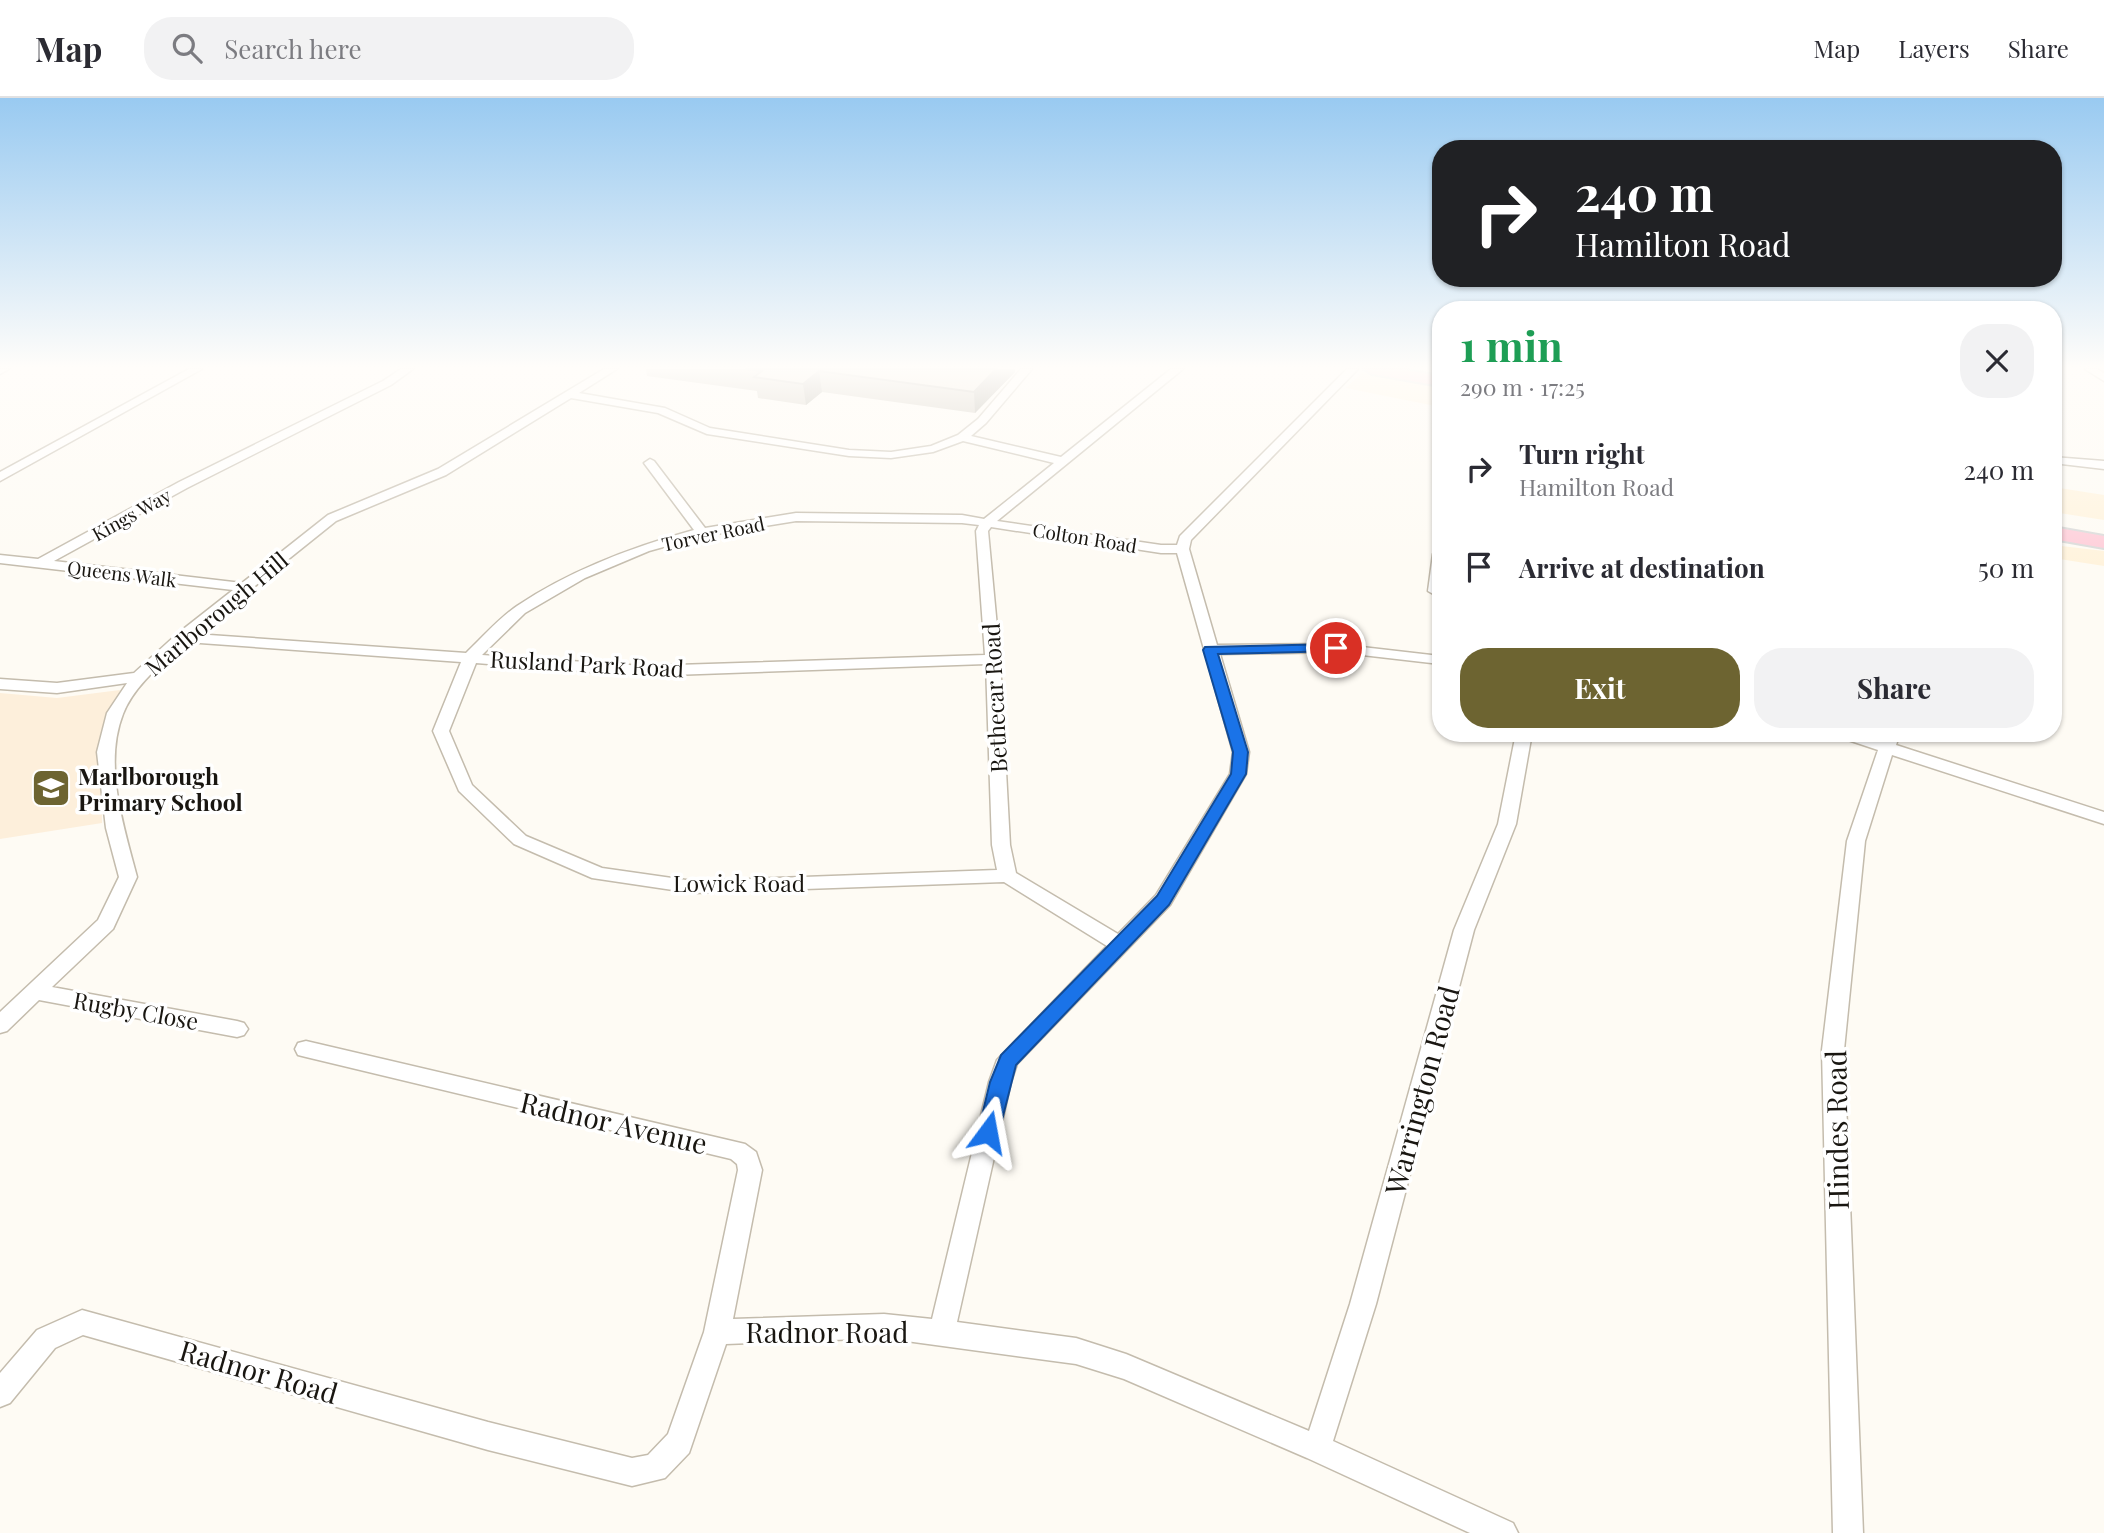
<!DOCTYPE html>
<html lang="en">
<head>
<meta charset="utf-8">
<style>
  :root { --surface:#fff; --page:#f2f2f3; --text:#2b2b33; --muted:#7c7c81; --line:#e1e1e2; --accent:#6d6431 }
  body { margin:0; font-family:"Playfair Display",serif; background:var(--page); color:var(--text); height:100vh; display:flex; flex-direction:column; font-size:26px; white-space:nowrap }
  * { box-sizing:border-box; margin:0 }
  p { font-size:23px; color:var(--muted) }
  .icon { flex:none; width:38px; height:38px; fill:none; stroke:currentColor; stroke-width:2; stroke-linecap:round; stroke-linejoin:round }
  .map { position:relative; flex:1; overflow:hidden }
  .drawer { position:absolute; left:1432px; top:203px; width:630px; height:441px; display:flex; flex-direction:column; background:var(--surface); border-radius:28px; box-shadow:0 2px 5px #0004 }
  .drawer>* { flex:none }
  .hud { position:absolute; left:1432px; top:42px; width:630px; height:147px; border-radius:28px; box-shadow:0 2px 5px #0004; background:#202124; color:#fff; overflow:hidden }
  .pin { position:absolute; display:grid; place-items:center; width:60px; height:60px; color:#fff; margin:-30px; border:4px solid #fff; border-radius:50%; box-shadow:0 2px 7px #0007 }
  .me { position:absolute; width:77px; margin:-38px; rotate:13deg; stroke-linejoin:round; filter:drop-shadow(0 0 5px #0008) }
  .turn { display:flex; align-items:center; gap:24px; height:147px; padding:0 28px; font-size:32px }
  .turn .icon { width:91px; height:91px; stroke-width:2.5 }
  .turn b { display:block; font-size:49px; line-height:60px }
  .round { display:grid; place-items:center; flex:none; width:74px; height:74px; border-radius:28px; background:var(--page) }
  .overview { display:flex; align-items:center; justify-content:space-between; height:119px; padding:0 28px }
  h1 { font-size:42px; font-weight:700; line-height:52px; color:#1e9e55 }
  .primary-button { display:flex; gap:14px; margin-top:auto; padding:14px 28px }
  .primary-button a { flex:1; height:80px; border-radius:28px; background:var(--accent); color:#fff; font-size:28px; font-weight:700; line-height:80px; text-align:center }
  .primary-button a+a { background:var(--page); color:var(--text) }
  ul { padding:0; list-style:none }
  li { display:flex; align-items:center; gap:21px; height:98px; padding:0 28px }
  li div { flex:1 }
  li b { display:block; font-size:26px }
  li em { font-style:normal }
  header { display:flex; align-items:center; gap:42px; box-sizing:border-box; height:98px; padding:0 35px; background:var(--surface); border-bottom:2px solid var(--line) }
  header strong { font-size:33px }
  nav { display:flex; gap:38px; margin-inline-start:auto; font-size:24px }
  .search { width:490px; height:63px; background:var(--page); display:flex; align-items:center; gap:18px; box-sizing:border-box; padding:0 24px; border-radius:28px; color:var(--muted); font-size:26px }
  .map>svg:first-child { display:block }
  .built { fill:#fff3dc }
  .education { fill:#fdefdb }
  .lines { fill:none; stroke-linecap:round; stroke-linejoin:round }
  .minor-casing { stroke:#c4bcad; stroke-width:3 }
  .primary-casing { stroke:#dadad9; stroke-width:4 }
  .minor { fill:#fff; fill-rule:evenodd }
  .primary { fill:#feccd8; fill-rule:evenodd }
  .wall { fill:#c8c1b4 }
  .shaded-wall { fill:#a29d92 }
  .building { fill:#e8e0d1; stroke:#a29d92; stroke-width:2 }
  .route { fill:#1a73e8; stroke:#114b97; stroke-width:2 }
  .labels { text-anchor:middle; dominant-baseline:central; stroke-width:7; stroke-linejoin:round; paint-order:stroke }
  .far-street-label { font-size:19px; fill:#191611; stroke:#fff }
  .street-label { font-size:23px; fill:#191611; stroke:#fff }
  .poi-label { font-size:23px; font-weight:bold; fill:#191611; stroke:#fff; text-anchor:start }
  .near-street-label { font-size:28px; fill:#191611; stroke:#fff }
</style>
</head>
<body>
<header>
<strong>Map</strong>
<div class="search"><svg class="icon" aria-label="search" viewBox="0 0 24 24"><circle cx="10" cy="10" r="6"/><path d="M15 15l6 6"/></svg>Search here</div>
<nav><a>Map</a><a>Layers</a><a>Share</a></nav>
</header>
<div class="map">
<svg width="2104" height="1435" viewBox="0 0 2104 1435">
  <rect width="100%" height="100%" fill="#fefbf4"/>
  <g class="built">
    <polygon points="1362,275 1440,290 1440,309 1346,290"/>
    <polygon points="2053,389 2104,397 2104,422 2053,414"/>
    <polygon points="2053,447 2104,453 2104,468 2053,460"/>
  </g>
  <polygon class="education" points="120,592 101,655 102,725 0,741 0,595 57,600"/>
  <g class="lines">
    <g class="minor-casing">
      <g id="minor">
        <polygon points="0,271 9,271 0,276"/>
        <polygon points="189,271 202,271 0,383 0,374"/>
        <path d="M401,271H413L391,287L187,390L54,463L242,485L328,417L438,371L604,271H617L579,295L665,310L710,330L849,352L891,354L931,348L958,337L978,321L1021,271H1032L986,325L971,338L1061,359L1171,271H1183L997,423L1161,447H1177L1180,438L1347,271H1358L1191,442L1189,451L1217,547L1336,546L1440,558V566L1336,554L1220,556L1249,654L1246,676L1170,807L1017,966L1011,984L957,1224L1076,1240L1126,1256L1309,1333L1350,1206L1454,832L1498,726L1516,635H1532L1516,726L1474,832L1376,1206L1333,1343L1513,1425L1518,1435H1470L1307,1360L1124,1281L1076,1266L884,1240L726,1246L689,1355L665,1380L632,1388L488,1352L83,1237L55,1250L10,1305L0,1309V1275L37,1232L82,1212L488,1324L632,1360L648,1357L668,1336L704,1234L738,1072L737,1066L731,1061L306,959L298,957L295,951L298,945L306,943L745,1046L756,1054L762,1072L733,1221L884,1216L932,1221L989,984L997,962L1107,848L1004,784L693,795L592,780L514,746L459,693L433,633L461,564L186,544C163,565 134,587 123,616C103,667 124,729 137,779L113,831L52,889L237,923L244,925L248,931L244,937L237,939L39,902L7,933L0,935V914L98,822L119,779L106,730L97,654L107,615L127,585L57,595L0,591V581L57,585L134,575L177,536L233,492L0,465V457L38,461L179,384L383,283ZM571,300L658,315L707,336L849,358L891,360L933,354L963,343L1054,365L984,421L962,417L796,415L705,430L654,363L650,361L644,365L694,432C632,449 571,472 517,508C499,520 482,540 466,555L195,536L336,423L446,377ZM796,423L962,425L979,427L976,433L985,557L644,568L482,557L525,515L585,480L649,453L703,438ZM991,429L1161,455H1177L1233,654L1230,676L1156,797L1118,836L1016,775L1010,747L1000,561L988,433ZM476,565L644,578L986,566L992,747L997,772L693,783L602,770L526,738L472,687L449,633Z"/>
        <polygon points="2085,271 2097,271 2104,275 2104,283"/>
        <polygon points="2053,359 2104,363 2104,371 2053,365"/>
        <polygon points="1440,452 1440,495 1435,497 1428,493 1433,456"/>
        <polygon points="1834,635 1859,635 1881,642 1884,635 1900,635 1896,647 2104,714 2104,726 1892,657 1865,743 1844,952 1863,1435 1833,1435 1822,952 1847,743 1878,652 1836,638"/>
      </g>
    </g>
    <g class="primary-casing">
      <g id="primary">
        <polygon points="1364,271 1401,271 1440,278 1440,288 1372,276"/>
        <polygon points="2053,429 2104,438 2104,450 2053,441"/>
      </g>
    </g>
    <use href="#minor" class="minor"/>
    <use href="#primary" class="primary"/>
  </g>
  <polygon class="wall" points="646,271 1015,271 1015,274 975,315 822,294 806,307 758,300 757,293 647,278"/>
  <g class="shaded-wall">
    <polygon points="996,271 1015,271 1015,274 975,315 974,294"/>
    <polygon points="819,273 822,294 806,307 803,286"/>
  </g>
  <polygon class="building" points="745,271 996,271 974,294 819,273 803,286 754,279 762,273"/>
  <linearGradient id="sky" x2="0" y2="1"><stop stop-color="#99caf1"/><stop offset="0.57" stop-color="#fffdfa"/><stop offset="1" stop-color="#fffdfa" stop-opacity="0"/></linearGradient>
  <rect width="2104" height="472" fill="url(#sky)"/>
  <polygon class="route" points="1336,546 1342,550 1341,553 1218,556 1248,654 1246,676 1169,807 1016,967 999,1034 996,1040 988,1042 981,1040 978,1034 990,984 1001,957 1157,798 1231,676 1233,654 1203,552 1205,549"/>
  <defs>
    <g id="school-square" transform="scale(2.0125)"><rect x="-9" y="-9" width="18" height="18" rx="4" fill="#6d6431" stroke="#fff"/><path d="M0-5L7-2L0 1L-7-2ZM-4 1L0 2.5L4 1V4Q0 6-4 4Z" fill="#fff"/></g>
  </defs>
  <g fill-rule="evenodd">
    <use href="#school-square" x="51" y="690"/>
  </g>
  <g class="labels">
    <g class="far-street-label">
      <text transform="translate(131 416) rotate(-29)">Kings Way</text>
      <text transform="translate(713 435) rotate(-12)">Torver Road</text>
      <text transform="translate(1085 439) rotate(9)">Colton Road</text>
      <text transform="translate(122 475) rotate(7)">Queens Walk</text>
    </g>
    <g class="street-label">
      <text transform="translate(216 515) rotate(-40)">Marlborough Hill</text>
      <text transform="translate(587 565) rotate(3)">Rusland Park Road</text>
      <text transform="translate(994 600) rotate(-93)">Bethecar Road</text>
      <text x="739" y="784">Lowick Road</text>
      <text transform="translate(136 912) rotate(10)">Rugby Close</text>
    </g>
    <g class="poi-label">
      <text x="78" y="677">Marlborough<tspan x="78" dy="26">Primary School</tspan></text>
    </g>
    <g class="near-street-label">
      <text transform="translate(1421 992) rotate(-75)">Warrington Road</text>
      <text transform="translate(614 1024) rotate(13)">Radnor Avenue</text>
      <text transform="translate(1836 1032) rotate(-91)">Hindes Road</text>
      <text x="827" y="1233">Radnor Road</text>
      <text transform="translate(259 1273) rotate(16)">Radnor Road</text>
    </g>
  </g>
</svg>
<div class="pin" style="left:1336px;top:550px;background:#d93025"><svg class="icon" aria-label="arrive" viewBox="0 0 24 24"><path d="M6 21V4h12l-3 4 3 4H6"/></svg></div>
<svg class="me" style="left:988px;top:1034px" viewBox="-20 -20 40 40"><path d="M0-17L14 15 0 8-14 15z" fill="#1a73e8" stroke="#fff" stroke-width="4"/></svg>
<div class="hud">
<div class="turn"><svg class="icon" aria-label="right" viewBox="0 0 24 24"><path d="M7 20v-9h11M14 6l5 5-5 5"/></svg><div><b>240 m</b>Hamilton Road</div></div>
</div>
<section class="drawer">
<div class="overview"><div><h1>1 min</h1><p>290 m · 17:25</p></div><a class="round"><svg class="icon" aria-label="close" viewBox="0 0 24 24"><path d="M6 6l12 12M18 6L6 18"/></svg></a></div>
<ul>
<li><svg class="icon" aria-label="right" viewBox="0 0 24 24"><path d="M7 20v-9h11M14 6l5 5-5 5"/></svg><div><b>Turn right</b><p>Hamilton Road</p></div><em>240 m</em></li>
<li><svg class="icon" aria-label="arrive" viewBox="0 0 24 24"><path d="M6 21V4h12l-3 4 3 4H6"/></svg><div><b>Arrive at destination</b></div><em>50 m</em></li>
</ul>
<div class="primary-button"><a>Exit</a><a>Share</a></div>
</section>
</div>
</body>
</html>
